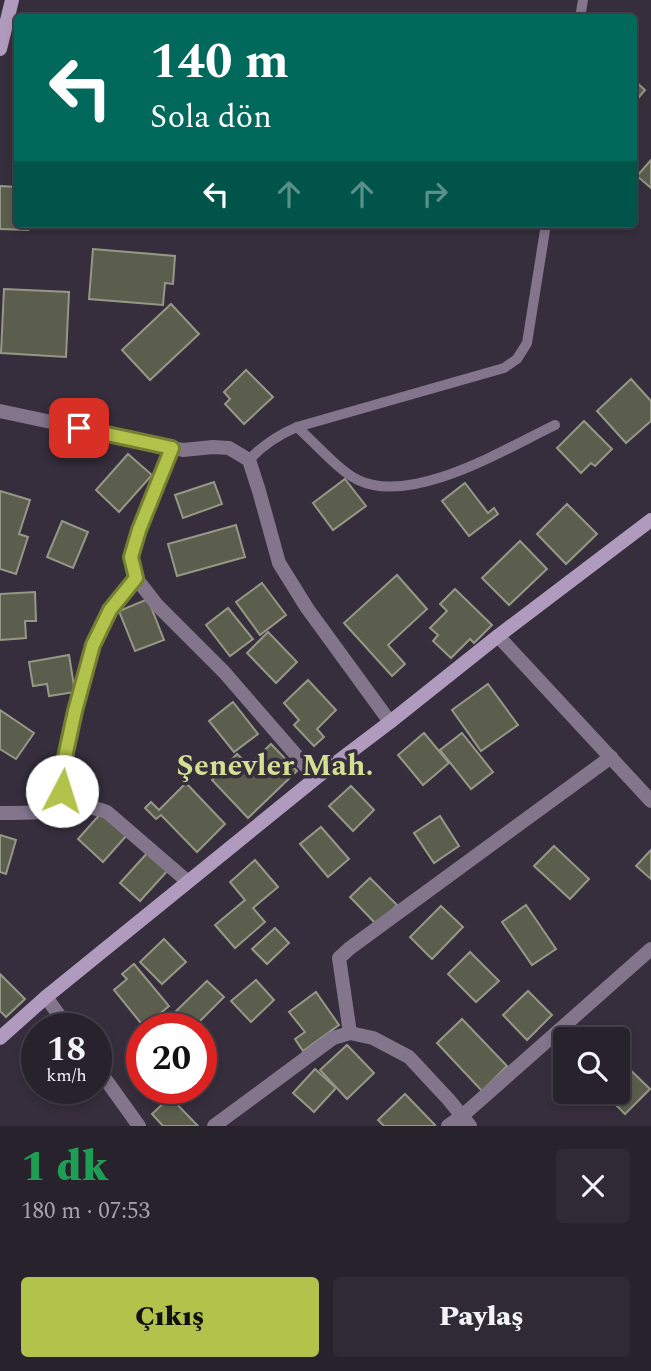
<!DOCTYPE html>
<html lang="tr">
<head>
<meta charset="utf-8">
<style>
  :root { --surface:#28222d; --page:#302a35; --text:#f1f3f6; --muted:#a5a4aa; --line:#443f49; --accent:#b2c34c }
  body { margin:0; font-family:Spectral,serif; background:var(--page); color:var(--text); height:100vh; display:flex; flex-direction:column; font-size:26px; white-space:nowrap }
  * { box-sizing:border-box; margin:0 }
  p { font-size:23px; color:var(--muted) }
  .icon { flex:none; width:38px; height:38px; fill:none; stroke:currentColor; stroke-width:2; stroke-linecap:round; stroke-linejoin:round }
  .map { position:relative; height:1126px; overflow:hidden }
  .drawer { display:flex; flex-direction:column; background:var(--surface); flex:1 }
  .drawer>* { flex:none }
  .hud { position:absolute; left:14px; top:14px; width:623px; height:214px; border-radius:7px; box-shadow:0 4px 10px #0003,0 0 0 2px var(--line); background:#00695c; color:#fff; overflow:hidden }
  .tools { position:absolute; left:553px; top:1027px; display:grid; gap:14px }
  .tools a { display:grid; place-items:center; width:77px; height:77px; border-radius:7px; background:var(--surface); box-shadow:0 4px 10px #0003,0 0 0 2px var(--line); font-size:35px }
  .speed { position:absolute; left:21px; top:1013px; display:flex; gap:14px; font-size:35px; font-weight:700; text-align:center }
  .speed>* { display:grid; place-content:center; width:91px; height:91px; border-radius:50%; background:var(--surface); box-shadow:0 4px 10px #0003,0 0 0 2px var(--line); line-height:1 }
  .speed small { font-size:18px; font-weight:400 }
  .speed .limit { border:10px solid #d22; background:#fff; color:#111 }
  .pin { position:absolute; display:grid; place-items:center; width:60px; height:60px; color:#fff; margin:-30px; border-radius:14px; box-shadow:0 4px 10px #0006 }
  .me { position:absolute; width:77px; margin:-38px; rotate:5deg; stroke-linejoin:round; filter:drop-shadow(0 0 5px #0008) }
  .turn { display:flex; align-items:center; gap:24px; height:147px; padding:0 21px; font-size:32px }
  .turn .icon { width:91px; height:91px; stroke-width:2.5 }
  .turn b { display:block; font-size:49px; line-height:60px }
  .lanes { display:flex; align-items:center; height:66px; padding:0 21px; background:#0003; justify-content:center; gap:35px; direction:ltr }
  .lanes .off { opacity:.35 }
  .round { display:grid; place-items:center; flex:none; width:74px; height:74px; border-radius:7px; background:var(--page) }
  .headline { display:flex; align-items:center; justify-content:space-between; height:119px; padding:0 21px }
  h1 { font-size:42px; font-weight:800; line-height:52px; color:#1e9e55 }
  .action { display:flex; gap:14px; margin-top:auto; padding:14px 21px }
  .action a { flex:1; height:80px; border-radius:7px; background:var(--accent); color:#111; font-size:28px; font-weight:800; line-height:80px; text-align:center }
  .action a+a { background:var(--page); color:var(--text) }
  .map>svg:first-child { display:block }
  .building { fill:#5b5e4d; stroke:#959886; stroke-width:2 }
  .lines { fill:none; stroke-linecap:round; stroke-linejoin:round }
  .lane { stroke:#83758c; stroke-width:10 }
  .street { stroke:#83758c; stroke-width:14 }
  .secondary { stroke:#b09bbf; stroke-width:14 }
  .route-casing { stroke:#747f31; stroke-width:18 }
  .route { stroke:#b2c34c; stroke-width:12 }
  .labels { text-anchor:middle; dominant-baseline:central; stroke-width:7; stroke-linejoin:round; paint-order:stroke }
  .district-label { font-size:30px; font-weight:bold; fill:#d3e093; stroke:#362e3c }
</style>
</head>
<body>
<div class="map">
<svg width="651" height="1126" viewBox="0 0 651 1126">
  <rect width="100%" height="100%" fill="#362e3c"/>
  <g class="building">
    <polygon points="634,80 645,90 634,103"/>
    <polygon points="651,160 651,188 637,176"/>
    <polygon points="0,186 18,187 18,224 28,224 28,230 0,229"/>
    <polygon points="93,249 175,256 173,284 165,283 163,305 89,299"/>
    <polygon points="4,289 69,292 66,357 1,353"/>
    <polygon points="171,304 199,334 150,380 122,350"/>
    <polygon points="246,370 273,397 244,424 225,404 230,399 224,392"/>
    <polygon points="631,379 651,401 651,421 626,443 597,411"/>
    <polygon points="584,421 612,449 595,466 591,463 581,473 557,448"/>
    <polygon points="128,454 152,475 119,512 96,490"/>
    <polygon points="345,479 366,506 333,530 313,503"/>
    <polygon points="214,482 222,504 183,518 175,495"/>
    <polygon points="465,483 488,513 494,508 498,514 469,536 442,501"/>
    <polygon points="0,491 30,500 19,534 28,537 16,574 0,569"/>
    <polygon points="567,504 597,534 566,564 537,534"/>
    <polygon points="62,521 88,532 73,568 47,557"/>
    <polygon points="236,525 245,557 177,576 168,544"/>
    <polygon points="520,541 547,569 509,605 482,578"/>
    <polygon points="397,575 427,609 388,645 405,664 392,676 344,623"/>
    <polygon points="262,583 286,615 260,635 236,602"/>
    <polygon points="455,589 492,625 474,643 470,639 451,658 433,641 438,635 430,628 447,611 440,604"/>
    <polygon points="35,592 36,621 25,621 26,638 0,640 0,594"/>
    <polygon points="148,599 164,640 135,651 119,611"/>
    <polygon points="228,608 253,639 230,656 206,625"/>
    <polygon points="268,632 297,662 276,683 247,653"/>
    <polygon points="69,655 75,692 49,696 47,684 33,686 29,662"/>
    <polygon points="308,680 336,710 317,729 324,737 314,746 294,725 299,720 284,703"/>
    <polygon points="488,684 518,725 481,751 452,710"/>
    <polygon points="233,702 258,734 234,752 209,721"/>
    <polygon points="0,710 34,733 16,759 0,749"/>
    <polygon points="424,733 449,763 423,785 398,755"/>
    <polygon points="462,733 493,772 471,789 440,750"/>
    <polygon points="271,744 297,771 248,818 212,780 237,754 249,765"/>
    <polygon points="186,783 225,824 197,852 161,815 156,819 145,808 151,802 159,810"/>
    <polygon points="351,786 374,810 353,831 329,806"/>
    <polygon points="102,812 127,835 103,862 78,839"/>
    <polygon points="440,816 459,846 434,863 414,833"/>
    <polygon points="321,827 349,859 328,877 300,844"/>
    <polygon points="0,835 16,840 6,874 0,872"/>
    <polygon points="554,846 589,879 570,899 534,866"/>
    <polygon points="651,850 651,879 636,866"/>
    <polygon points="149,851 169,869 140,901 120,883"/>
    <polygon points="255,860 278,887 253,908 265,922 235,948 215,925 245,900 230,882"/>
    <polygon points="370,878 397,905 377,925 350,897"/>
    <polygon points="526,905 556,949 532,965 502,922"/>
    <polygon points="441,906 463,927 432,959 410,937"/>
    <polygon points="275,928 289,943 267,964 252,949"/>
    <polygon points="164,939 186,962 162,984 140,962"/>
    <polygon points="470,952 499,981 476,1002 448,974"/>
    <polygon points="134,964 169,1006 144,1027 114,990 127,979 122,974"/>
    <polygon points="0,974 25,999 6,1017 0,1011"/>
    <polygon points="256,980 274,1000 251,1022 231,1001"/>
    <polygon points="207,981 224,997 192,1029 185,1029 172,1015"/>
    <polygon points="528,991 552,1015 527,1040 503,1015"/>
    <polygon points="316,992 339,1025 303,1051 295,1039 305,1032 289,1012"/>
    <polygon points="462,1019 507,1066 482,1091 437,1043"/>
    <polygon points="347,1045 374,1073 347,1099 320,1070"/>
    <polygon points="621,1061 650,1089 625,1114 603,1092 618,1092 618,1064"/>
    <polygon points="315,1069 336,1088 314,1112 293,1093"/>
    <polygon points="405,1094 435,1125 433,1126 384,1126 378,1120"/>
    <polygon points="170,1097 198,1126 163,1126 152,1114"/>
  </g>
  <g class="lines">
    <g class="lane">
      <polyline points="580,18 583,0"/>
      <path d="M297,427C313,441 339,471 358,480C412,506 505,449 555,425"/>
      <path d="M249,460C263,445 278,435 297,427L504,368L517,359L527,343L546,224"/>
      <polyline points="66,808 62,791 62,771 75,711 93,645 110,610 136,578"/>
    </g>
    <g class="street">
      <polyline points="0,411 183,450 213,447 229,448 249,460 259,491 279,563 307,608 390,722"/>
      <polyline points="172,448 139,530 131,557 136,578 157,605 224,672 316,778"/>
      <polyline points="498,636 651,801"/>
      <path d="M0,813C13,813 27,813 40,812C65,810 81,802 107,812L187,881"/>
      <polyline points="46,997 69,1029"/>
      <polyline points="350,1033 339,958 350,948 611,757"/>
      <polyline points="96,1066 139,1126"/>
      <polyline points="214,1126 333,1038 350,1033 373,1038 409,1057 449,1100 470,1126"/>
      <polyline points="448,1126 462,1116 651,949"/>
    </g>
    <g class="secondary">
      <polyline points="0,49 12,0"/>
      <polyline points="0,1038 46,997 316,778 390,722 498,636 651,520"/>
    </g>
  </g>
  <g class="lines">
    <g class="route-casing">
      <polyline id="route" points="62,791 62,771 75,711 93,645 110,610 136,578 131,557 139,530 172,448 79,428"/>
    </g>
    <use href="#route" class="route"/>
  </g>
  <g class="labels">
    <g class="district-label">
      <text x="275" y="766">Şenevler Mah.</text>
    </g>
  </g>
</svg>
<div class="tools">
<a><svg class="icon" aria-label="search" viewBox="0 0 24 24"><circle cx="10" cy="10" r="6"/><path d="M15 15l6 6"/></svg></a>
</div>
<div class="speed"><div>18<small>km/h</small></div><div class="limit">20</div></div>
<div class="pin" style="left:79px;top:428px;background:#d93025"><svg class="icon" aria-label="arrive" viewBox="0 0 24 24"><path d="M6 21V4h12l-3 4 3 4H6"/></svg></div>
<svg class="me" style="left:62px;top:791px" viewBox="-20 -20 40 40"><circle r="19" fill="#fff"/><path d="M0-13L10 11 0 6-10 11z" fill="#b2c34c"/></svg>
<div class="hud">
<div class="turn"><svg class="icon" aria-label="left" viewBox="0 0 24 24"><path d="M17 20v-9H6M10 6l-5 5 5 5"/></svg><div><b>140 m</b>Sola dön</div></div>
<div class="lanes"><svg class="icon" aria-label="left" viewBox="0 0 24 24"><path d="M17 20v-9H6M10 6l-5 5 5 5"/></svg><svg class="icon off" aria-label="ahead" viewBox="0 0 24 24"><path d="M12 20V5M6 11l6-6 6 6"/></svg><svg class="icon off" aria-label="ahead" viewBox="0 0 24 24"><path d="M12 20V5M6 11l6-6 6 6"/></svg><svg class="icon off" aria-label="right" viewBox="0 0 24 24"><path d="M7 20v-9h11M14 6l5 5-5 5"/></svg></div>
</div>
</div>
<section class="drawer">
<div class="headline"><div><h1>1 dk</h1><p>180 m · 07:53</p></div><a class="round"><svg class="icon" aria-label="close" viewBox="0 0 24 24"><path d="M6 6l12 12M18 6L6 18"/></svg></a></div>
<div class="action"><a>Çıkış</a><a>Paylaş</a></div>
</section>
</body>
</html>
